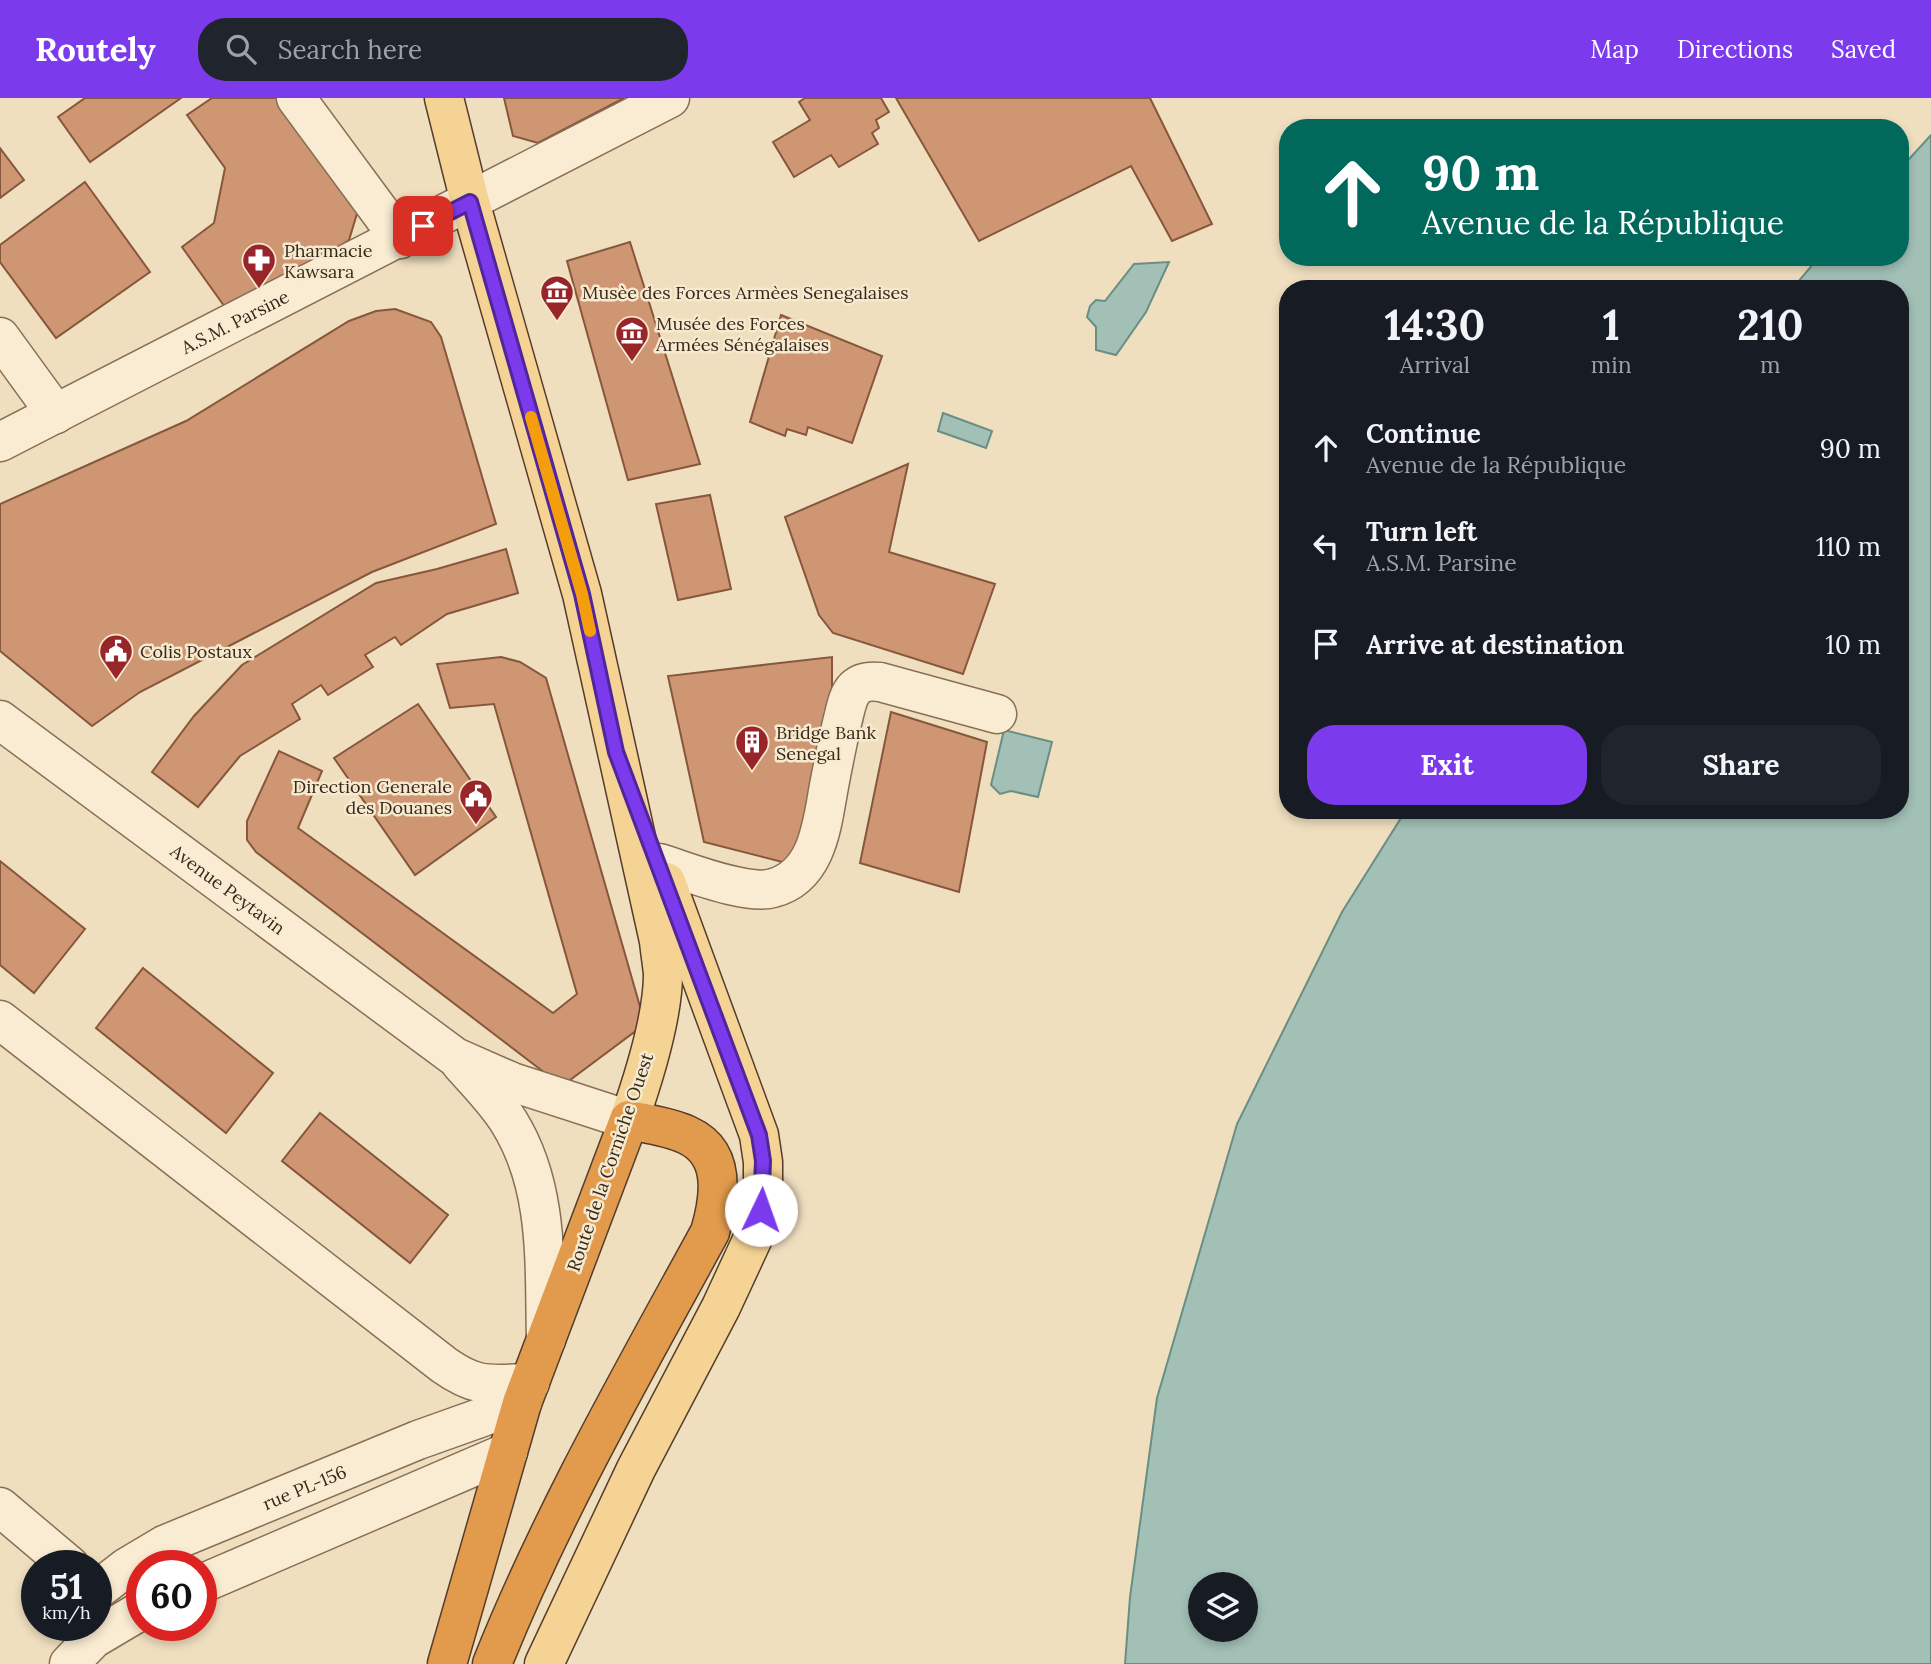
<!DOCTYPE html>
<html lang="en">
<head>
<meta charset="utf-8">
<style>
  :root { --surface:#171b24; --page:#20242c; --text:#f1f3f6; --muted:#9ea1a6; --accent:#7c3aed }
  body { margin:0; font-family:Lora,serif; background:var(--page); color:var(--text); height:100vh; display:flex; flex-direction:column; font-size:26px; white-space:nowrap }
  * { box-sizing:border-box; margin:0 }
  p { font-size:23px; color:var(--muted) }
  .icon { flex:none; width:38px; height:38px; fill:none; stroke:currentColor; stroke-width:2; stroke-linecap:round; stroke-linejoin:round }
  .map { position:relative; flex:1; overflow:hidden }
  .panel { position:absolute; left:1279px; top:182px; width:630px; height:539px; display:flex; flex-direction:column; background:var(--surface); border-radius:28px; box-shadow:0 4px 10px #0003 }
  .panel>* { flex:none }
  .hud { position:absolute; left:1279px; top:21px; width:630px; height:147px; border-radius:28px; box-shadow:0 4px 10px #0003; background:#00695c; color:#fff; overflow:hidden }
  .buttons { position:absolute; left:1188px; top:1474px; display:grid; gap:14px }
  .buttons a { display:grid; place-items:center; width:70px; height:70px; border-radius:50%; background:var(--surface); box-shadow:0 4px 10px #0003; font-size:35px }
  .speed { position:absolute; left:21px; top:1452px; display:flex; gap:14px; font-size:35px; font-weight:700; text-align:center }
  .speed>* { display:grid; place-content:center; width:91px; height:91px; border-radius:50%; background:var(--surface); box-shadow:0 4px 10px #0003; line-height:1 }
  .speed small { font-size:18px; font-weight:400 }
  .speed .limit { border:10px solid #d22; background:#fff; color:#111 }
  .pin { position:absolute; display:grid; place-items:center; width:60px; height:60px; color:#fff; margin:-30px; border-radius:14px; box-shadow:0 4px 10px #0006 }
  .me { position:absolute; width:77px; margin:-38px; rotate:3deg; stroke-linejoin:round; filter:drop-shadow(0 0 5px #0008) }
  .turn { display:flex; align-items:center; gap:24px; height:147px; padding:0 28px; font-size:32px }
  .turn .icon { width:91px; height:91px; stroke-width:2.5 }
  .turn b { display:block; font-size:49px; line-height:60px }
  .eta { display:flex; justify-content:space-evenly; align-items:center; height:119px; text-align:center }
  .eta b { font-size:42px; font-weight:800; line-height:49px }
  .primary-button { display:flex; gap:14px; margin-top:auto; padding:14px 28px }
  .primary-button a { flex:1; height:80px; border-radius:28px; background:var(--accent); color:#fff; font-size:28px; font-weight:800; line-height:80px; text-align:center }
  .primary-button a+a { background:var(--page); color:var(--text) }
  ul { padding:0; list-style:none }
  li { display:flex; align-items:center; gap:21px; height:98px; padding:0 28px }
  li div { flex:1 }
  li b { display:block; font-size:26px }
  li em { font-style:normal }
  header { display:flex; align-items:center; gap:42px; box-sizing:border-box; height:98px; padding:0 35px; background:var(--accent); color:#fff }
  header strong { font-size:33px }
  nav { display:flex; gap:38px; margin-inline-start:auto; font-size:24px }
  .search { width:490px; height:63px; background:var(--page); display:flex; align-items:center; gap:18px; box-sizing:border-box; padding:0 24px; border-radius:28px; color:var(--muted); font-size:26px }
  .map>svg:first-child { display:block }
  .water { fill:#a2c0b6; stroke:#698e84; stroke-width:2; fill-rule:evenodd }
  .building { fill:#ce9673; stroke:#87573c; stroke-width:2 }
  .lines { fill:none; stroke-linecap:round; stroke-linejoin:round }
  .minor-casing { stroke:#886f57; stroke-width:41 }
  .major-casing { stroke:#553d2b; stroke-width:41 }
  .highway-casing { stroke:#553d2b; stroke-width:41 }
  .minor { stroke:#faecd2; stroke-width:38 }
  .major { stroke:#f4d394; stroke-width:38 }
  .highway { stroke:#e29b4c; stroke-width:38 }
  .route-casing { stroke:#51269a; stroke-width:18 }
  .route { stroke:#7c3aed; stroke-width:12 }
  .slow { stroke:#f59e0b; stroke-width:12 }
  .labels { text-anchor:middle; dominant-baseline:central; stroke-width:5; stroke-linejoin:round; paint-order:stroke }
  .poi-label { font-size:18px; fill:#37281c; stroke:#f6e9ce; text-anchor:start }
  .street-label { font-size:18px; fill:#37281c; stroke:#f6e9ce }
</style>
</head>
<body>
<header>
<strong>Routely</strong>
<div class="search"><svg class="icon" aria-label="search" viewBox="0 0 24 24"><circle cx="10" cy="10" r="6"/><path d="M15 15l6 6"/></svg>Search here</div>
<nav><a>Map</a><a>Directions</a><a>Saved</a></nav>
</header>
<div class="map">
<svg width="1931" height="1566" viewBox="0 0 1931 1566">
  <rect width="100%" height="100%" fill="#efdfbf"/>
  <g class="water">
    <path d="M1931,37V1566H1125L1130,1499L1157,1300L1237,1026L1342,814L1406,712H1900V191H1792L1819,159H1900L1901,70ZM1200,1486H1246V1531H1200Z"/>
    <polygon points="1169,164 1146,214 1116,257 1096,252 1096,229 1087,219 1090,208 1096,202 1105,203 1134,166"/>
    <polygon points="943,315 992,333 986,350 938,333"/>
    <polygon points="1004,632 1052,644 1038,699 1011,693 1000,696 991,687"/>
  </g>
  <g class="building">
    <polygon points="85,0 181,0 90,64 58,19"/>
    <polygon points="212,0 278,0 359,109 349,142 232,219 182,149 214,125 225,70 187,17"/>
    <polygon points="504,0 624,0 538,45 513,38"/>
    <polygon points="805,0 881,0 889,14 876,22 879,30 872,35 878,46 839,69 831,57 794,79 773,44 810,22 799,4"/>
    <polygon points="896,0 1150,0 1212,126 1172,143 1131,68 979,143"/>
    <polygon points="0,50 24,82 0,100"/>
    <polygon points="85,84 150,174 56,240 0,164 0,147"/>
    <polygon points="630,144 700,366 628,382 567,163"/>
    <polygon points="395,211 431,224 441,239 496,426 372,474 140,594 92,628 0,553 0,406 186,323 349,223 376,213"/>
    <polygon points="781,217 882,258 852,345 808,329 806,337 787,331 785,338 750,324"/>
    <polygon points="908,366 889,454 995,486 963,576 833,535 819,517 785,419"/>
    <polygon points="710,397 731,491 678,502 656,406"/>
    <polygon points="506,451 518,495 447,516 401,547 395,539 365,557 373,569 328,597 321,587 292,606 300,621 240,658 198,709 152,674 194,618 242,567 376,485 437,471"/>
    <polygon points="501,559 520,564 546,580 645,926 562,988 256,754 247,742 247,723 279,653 322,673 298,730 553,915 577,896 494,606 450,610 437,566"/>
    <polygon points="832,559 832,603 794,767 704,744 668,578"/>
    <polygon points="418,606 496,719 415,777 334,660"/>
    <polygon points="891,614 987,644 959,794 860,765"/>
    <polygon points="0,763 85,831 34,895 0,867"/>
    <polygon points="143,870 273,975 226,1035 96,930"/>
    <polygon points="320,1015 448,1117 410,1165 282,1063"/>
  </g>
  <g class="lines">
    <g class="minor-casing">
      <g id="minor">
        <polyline points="296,0 400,141"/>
        <polyline points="0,239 56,316"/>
        <path id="s1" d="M0,344L670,0"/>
        <path id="s2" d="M0,622L455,959L512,984L629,1022"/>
        <path d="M659,765C686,773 747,798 773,790C818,778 822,726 829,688C833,667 837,646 842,625C845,614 847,598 855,590C862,583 871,583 880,584L997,616"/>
        <path d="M0,922L444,1267C478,1291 491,1286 530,1285"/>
        <path d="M461,966C477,984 496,1003 509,1024C550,1090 544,1167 546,1242"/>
        <polyline points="0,1409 70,1468"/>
        <polyline points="201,1486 508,1354"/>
        <path id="s3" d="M96,1493L127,1469L164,1447L418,1342L522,1305"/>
        <polyline points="69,1566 93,1541 142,1512"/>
      </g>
    </g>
    <g class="major-casing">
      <g id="major">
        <path d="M444,0L470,104L582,496L659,843C660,854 662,865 663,876C663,918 643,982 629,1022"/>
        <polyline points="544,1566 636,1371 721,1209 753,1140 761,1112 763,1087 763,1064 759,1037 666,784"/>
      </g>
    </g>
    <g class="highway-casing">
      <path id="highway" d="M447,1566L522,1305L629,1022C648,1026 670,1029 687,1037C727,1055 720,1100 710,1134C633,1275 552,1416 492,1566"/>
    </g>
    <use href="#minor" class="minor"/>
    <use href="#major" class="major"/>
    <use href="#highway" class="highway"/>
  </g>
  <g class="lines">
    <g class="route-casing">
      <polyline id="route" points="423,128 470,104 582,496 616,654 759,1037 763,1063 761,1112"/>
    </g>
    <use href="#route" class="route"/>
    <polyline class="slow" points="531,319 582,496 590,533"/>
  </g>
  <defs>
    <g id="pharmacy-pin" transform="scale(1.75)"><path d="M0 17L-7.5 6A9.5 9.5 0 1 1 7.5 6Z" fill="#98252a" stroke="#f6e9ce"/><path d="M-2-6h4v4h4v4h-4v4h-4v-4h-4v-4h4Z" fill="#fff"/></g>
    <g id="museum-pin" transform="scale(1.75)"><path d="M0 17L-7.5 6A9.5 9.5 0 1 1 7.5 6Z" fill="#98252a" stroke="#f6e9ce"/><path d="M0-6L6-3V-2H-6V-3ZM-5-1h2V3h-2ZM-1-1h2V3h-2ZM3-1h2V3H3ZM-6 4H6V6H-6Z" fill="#fff"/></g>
    <g id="civic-pin" transform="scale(1.75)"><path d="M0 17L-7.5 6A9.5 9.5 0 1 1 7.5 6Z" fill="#98252a" stroke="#f6e9ce"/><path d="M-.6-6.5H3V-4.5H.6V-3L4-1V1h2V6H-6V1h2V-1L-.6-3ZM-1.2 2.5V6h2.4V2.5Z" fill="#fff"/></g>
    <g id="building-pin" transform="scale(1.75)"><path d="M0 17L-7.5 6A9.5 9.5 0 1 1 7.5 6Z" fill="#98252a" stroke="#f6e9ce"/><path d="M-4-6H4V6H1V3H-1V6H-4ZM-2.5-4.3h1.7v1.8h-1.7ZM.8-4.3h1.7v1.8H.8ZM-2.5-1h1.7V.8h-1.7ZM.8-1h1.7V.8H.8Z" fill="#fff"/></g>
  </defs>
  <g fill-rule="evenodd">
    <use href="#pharmacy-pin" x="259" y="162"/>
    <use href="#museum-pin" x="557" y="194"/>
    <use href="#museum-pin" x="632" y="235"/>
    <use href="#civic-pin" x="116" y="553"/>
    <use href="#building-pin" x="752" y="644"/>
    <use href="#civic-pin" x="476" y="698"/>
  </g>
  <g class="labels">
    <g class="poi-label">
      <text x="284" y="152">Pharmacie<tspan x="284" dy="21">Kawsara</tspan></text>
      <text x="582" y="194">Musèe des Forces Armèes Senegalaises</text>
      <text x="656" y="225">Musée des Forces<tspan x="656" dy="21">Armées Sénégalaises</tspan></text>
      <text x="140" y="553">Colis Postaux</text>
      <text x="776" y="634">Bridge Bank<tspan x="776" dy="21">Senegal</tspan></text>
      <text x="452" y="688" text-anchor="end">Direction Generale<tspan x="452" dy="21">des Douanes</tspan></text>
    </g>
    <g class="street-label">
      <text stroke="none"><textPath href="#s1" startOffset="264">A.S.M. Parsine</textPath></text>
      <text stroke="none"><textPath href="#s2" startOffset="284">Avenue Peytavin</textPath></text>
      <text transform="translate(610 1064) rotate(-71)">Route de la Corniche Ouest</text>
      <text stroke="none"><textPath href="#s3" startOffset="234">rue PL-156</textPath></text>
    </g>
  </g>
</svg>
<div class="buttons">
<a><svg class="icon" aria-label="layers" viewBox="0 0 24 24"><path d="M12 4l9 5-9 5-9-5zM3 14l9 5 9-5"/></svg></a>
</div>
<div class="speed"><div>51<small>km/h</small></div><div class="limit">60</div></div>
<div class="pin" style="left:423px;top:128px;background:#d93025"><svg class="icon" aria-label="arrive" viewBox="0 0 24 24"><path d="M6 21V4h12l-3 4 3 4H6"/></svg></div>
<svg class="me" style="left:761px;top:1112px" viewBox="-20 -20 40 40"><circle r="19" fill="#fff"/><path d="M0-13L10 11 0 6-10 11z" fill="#7c3aed"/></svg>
<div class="hud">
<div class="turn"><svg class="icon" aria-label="ahead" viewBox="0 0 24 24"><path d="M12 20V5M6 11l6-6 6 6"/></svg><div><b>90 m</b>Avenue de la République</div></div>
</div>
<section class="panel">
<div class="eta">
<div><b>14:30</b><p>Arrival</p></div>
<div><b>1</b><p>min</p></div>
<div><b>210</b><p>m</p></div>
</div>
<ul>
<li><svg class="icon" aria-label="ahead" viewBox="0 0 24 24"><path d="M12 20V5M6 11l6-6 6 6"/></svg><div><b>Continue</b><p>Avenue de la République</p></div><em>90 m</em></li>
<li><svg class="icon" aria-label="left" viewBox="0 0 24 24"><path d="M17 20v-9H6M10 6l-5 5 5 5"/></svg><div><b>Turn left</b><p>A.S.M. Parsine</p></div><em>110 m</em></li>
<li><svg class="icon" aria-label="arrive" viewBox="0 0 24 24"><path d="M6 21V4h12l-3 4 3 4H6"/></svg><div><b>Arrive at destination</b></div><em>10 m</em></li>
</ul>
<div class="primary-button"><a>Exit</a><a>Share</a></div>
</section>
</div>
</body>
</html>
